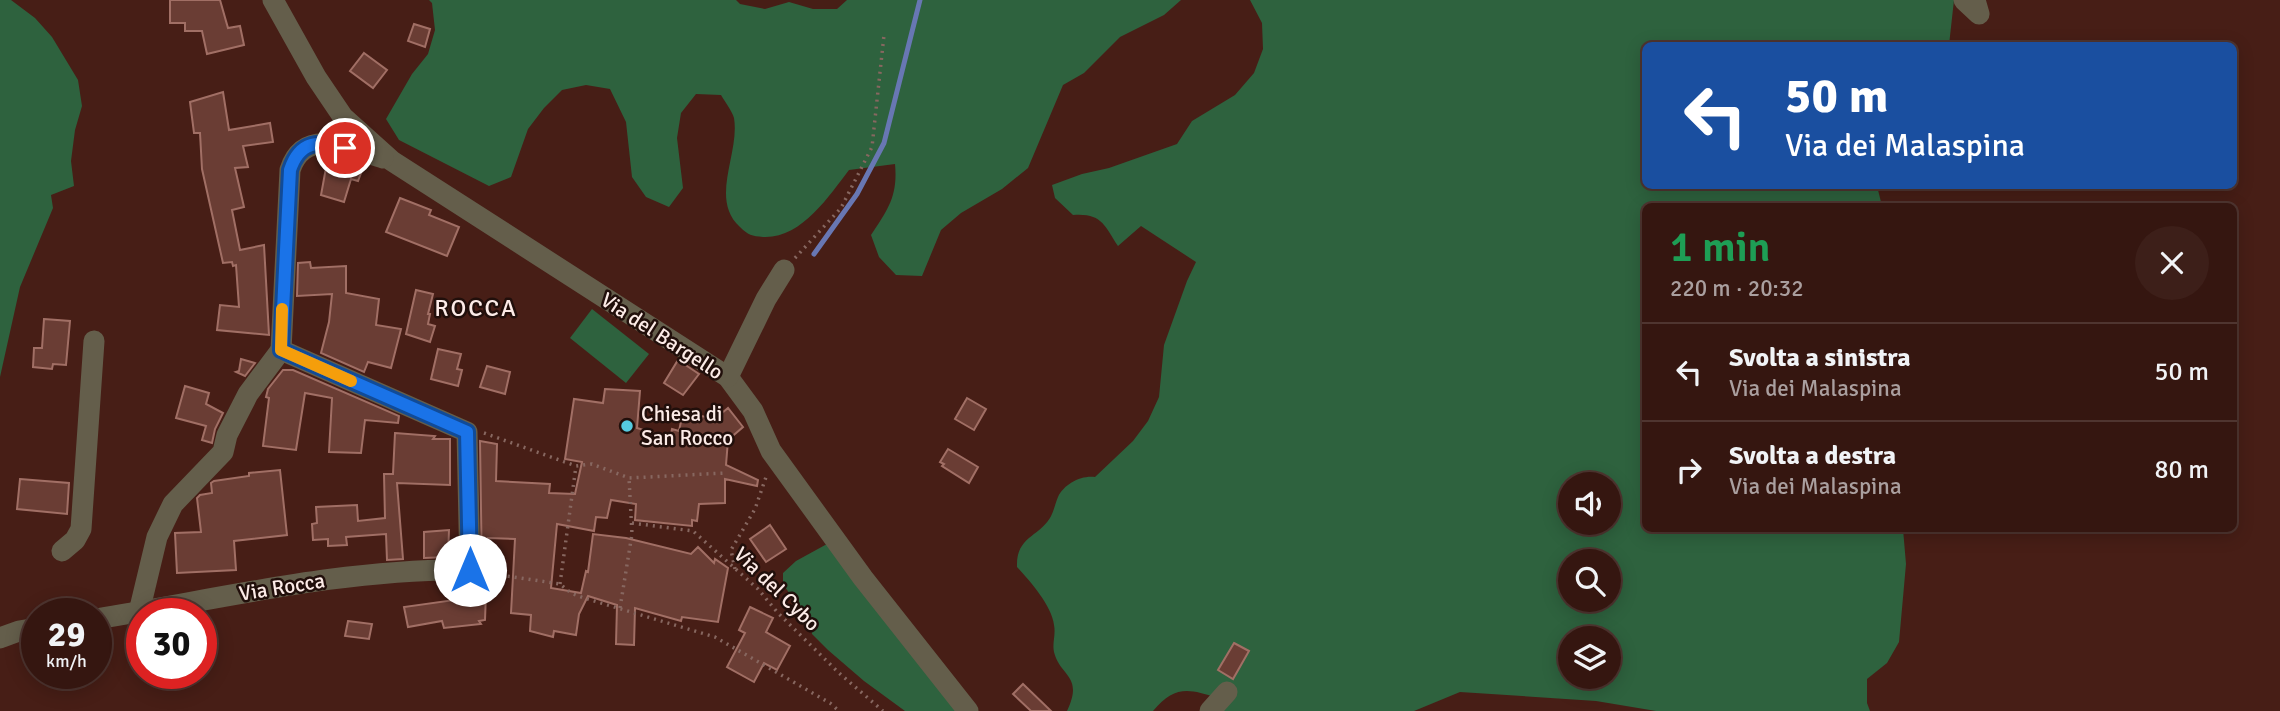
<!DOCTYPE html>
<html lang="it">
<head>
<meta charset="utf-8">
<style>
  :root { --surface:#351610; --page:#3d1f19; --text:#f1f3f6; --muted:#aa9f9f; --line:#4f3530 }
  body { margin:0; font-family:Signika,sans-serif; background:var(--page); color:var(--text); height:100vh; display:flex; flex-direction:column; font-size:26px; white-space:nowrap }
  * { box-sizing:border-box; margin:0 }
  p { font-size:23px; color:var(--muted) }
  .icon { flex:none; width:38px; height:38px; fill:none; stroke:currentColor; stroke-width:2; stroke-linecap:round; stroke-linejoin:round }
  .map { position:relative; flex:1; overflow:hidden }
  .drawer { position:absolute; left:1642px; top:203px; width:595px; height:329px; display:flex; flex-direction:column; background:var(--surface); border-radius:10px; box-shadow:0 4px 18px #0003,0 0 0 2px var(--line) }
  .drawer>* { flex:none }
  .hud { position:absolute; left:1642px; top:42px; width:595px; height:147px; border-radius:10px; box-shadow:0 4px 18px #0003,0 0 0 2px var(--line); background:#1a4fa0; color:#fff; overflow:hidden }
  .buttons { position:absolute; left:1558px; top:472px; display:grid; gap:14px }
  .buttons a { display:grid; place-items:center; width:63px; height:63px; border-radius:50%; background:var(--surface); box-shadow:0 4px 18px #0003,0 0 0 2px var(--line); font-size:35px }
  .speed { position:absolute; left:21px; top:598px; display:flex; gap:14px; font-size:35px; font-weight:700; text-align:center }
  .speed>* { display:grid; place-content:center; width:91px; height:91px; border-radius:50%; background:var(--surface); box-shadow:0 4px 18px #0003,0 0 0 2px var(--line); line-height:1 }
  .speed small { font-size:18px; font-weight:400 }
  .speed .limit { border:10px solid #d22; background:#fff; color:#111 }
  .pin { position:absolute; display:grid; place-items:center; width:60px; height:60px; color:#fff; margin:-30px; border:4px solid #fff; border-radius:50%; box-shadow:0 2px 7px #0007 }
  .me { position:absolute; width:77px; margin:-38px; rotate:0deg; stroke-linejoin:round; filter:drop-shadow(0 0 5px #0008) }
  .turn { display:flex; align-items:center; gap:24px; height:147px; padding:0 28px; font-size:32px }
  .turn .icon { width:91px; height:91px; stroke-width:2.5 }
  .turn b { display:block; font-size:49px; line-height:60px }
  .round { display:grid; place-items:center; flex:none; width:74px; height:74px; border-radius:37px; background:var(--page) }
  .overview { display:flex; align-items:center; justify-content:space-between; height:119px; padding:0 28px }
  h1 { font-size:42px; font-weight:600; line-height:52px; color:#1e9e55 }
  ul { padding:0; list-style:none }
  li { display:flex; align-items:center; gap:21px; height:98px; padding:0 28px; border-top:2px solid var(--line) }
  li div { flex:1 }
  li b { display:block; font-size:26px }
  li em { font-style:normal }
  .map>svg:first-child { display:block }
  .green { fill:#2e623e; fill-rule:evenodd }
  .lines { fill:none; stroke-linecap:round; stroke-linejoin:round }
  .stream { stroke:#6877b3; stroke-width:5 }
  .building { fill:#6a3d34; stroke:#a16f65; stroke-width:2 }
  .path { stroke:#876760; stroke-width:3.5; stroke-dasharray:2 5; stroke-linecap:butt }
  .minor { stroke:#645e4b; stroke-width:21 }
  .route-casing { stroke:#114b97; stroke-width:18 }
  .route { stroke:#1a73e8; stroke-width:12 }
  .slow { stroke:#f59e0b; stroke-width:12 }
  .poi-dot { fill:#55cae0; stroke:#210f0b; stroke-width:2.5 }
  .labels { text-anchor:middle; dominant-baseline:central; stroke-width:5; stroke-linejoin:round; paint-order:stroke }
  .street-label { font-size:21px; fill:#fcebe7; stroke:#210f0b }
  .poi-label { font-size:21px; fill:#fcebe7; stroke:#210f0b; text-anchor:start }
  .quarter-label { font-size:24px; letter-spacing:2px; fill:#fcebe7; stroke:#210f0b }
</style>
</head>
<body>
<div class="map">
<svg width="2280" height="711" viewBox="0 0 2280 711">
  <rect width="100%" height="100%" fill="#471e16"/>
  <g class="green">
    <polygon points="0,0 11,0 35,18 52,37 78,80 82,106 75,130 71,161 74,186 51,195 53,208 20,287 0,377"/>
    <path d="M429,0H736L740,4L765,9L789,2L813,9H837L847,0H1181L1164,15L1120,37L1084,73L1063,85L1028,168L1002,189L961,213L941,230L922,276L896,275L879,257L871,235C888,209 898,196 895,164L849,170C829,196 801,239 763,237C752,236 748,235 740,227C709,199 740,154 734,118C732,111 725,102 721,95L696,94L681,113L677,138L683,188L669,207L646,197L632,177L626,122L610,89L586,85L562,90L544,108L528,129L511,177L489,186L399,140L386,119L412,74L428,54L435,30L432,3Z"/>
    <path d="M1250,0H1954L1949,45L1645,46V186H1877L1882,206H1645V528L1903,529L1906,564L1899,642L1887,663L1867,679V703L1870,711H1656L1596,701L1460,692L1414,711H1219L1217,698C1188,688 1174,686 1153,711H1067C1084,675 1060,677 1054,652C1052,643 1056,635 1054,625C1052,606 1030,581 1017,567C1016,537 1037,538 1050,518C1054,511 1055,504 1058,497C1064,484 1081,475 1095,477L1133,441L1148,421L1159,397L1164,345L1187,281L1196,262L1141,226L1118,246C1104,225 1102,213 1073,215L1055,198L1052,185L1082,174L1109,168L1177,144L1192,121L1235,95L1254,73L1263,49L1262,23ZM1570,485H1608V523H1570ZM1570,562H1608V600H1570ZM1570,639H1608V677H1570Z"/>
    <polygon points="592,309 649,354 626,383 570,338"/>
    <polygon points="827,544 956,711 905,711 864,681 828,650 812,634 811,625 783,584 783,573 796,561"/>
  </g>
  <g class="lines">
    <polyline class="stream" points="814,254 857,194 884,143 920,0"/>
  </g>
  <g class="building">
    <polygon points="170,0 220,0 228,28 240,26 244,45 207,54 202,31 185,31 185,23 170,23"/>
    <polygon points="414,24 430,29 425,47 408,41"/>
    <polygon points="364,53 387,70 373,88 350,71"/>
    <polygon points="223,92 229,130 270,123 273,142 243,146 248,167 235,168 244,207 232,210 240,250 264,245 269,335 217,330 220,305 239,307 236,265 233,266 232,262 223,263 202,169 200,133 194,133 190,102"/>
    <polygon points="328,157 364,165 358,181 351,179 344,202 321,195"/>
    <polygon points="400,198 431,210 429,215 459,227 447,256 386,232"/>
    <polygon points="310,262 311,268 346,266 346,293 379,299 376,325 401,329 391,368 368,362 364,372 321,353 329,322 332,294 297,296 298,263"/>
    <polygon points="416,290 433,294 428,314 430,314 428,324 435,326 430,342 406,334"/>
    <polygon points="44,319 70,321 66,365 53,364 52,369 33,367 34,348 42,348"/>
    <polygon points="438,349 461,354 457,369 462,370 458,386 431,379"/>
    <polygon points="241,359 255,363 245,376 236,372 239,371"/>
    <polygon points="678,360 699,374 683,395 664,383"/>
    <polygon points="487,366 510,372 505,394 480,387"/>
    <polygon points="283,370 293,370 399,416 398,423 365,420 361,453 329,452 332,398 305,393 296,450 263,446 269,398 266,397 268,389"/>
    <polygon points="185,386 209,393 206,404 223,413 215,429 212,443 202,440 206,426 176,418"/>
    <polygon points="605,389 640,391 637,428 670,438 672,429 679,431 683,412 715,419 728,408 743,427 728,440 726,465 758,480 757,486 725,479 725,503 699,504 697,521 692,520 692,526 635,520 636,504 611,500 607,518 596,517 594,531 557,524 551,588 581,593 586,571 588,572 593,534 626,538 691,554 698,547 714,563 715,559 728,568 718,622 682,617 681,621 635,608 634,645 616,644 617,605 588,596 579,614 576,635 554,631 553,637 530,631 531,615 511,613 515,539 488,538 485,620 479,621 481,624 444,628 442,621 408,627 404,607 469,598 468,583 476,582 482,576 480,441 497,444 496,481 550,484 549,493 575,494 582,462 565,459 574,399 603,403"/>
    <polygon points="967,398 986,409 974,430 955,419"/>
    <polygon points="395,433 435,436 433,439 450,439 450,485 397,483 403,559 387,560 386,534 346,537 347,545 328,546 328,539 313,540 312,524 317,523 316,507 357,505 358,521 385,518 384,474 393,474"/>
    <polygon points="948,449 978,467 969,483 942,466 944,464 940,462"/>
    <polygon points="280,470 287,535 234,541 236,570 177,573 175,533 201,532 197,498 200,495 212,493 211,483 214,481 249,476 249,473"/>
    <polygon points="20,479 69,483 67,514 17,509"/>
    <polygon points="770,525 786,549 766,562 750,539"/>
    <polygon points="449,530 448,557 424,558 424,532"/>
    <polygon points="750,607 773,618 766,632 790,646 777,670 764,663 754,682 727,667 745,633 739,630"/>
    <polygon points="348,621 372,624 369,639 345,636"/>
    <polygon points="1234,643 1249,651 1233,679 1218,670"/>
    <polygon points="1023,684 1051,711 1031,711 1013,694"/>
  </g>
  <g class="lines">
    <g class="path">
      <polyline points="795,258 841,208 872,147 884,35"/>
      <polyline points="484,433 576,466 592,464 629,478 725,473"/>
      <polyline points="632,523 693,531 758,589 778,613 839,673 883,711"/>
      <polyline points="735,569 731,550 755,509 766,477"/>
      <polyline points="487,573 560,584 571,593 584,598 715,637 830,703 839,711"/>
      <polyline points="560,584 576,466"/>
      <polyline points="620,608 632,534 629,478"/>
    </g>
    <g class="minor">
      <polyline points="273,0 316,77 343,117 392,161 728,377 753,411 771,451 863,578 968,711"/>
      <polyline points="1964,0 1979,14 1975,0"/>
      <path d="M281,350L290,170C304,126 351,148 383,158"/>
      <polyline points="728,377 766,299 784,270"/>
      <polyline points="62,551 75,540 81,529 94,341"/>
      <polyline points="139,612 157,537 173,504 223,452 227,435 248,394 281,350"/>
      <path d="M96,619C220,599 344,568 470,570L467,432L281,350"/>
      <polyline points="0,638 19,631 37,628"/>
      <polyline points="1210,711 1227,692"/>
    </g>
  </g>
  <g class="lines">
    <g class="route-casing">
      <path id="route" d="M345,148C318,141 300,140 290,170L281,350L467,432L470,570"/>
    </g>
    <use href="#route" class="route"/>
    <polyline class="slow" points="282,309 281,350 351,381"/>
  </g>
  <circle class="poi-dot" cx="627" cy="426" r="7"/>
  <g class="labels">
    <g class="street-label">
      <text transform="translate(662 336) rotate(33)">Via del Bargello</text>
      <text transform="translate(282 587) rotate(-9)">Via Rocca</text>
      <text transform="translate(777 589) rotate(44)">Via del Cybo</text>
    </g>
    <g class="poi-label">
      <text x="641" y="414">Chiesa di<tspan x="641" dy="24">San Rocco</tspan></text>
    </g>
    <g class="quarter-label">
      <text x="476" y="308">ROCCA</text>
    </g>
  </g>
</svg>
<div class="buttons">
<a><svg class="icon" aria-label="sound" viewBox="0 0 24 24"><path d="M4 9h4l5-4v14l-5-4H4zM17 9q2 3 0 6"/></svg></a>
<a><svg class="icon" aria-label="search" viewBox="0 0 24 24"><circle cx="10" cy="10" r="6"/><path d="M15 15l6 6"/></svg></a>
<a><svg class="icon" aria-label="layers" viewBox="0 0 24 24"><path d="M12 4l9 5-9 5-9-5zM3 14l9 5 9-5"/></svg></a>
</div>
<div class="speed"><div>29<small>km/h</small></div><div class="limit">30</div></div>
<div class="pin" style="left:345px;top:148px;background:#d93025"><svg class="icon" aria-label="arrive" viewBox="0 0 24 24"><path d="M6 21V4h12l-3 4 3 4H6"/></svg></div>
<svg class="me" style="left:470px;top:570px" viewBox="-20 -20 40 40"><circle r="19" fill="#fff"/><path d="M0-13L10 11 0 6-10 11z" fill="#1a73e8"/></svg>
<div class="hud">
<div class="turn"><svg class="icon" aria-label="left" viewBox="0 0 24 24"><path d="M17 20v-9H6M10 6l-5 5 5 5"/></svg><div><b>50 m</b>Via dei Malaspina</div></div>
</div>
<section class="drawer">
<div class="overview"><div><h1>1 min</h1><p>220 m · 20:32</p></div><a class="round"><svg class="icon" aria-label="close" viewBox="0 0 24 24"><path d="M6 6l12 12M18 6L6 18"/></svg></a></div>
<ul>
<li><svg class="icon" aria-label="left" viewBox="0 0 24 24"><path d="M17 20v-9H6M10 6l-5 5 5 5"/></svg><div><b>Svolta a sinistra</b><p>Via dei Malaspina</p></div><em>50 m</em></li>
<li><svg class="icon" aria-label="right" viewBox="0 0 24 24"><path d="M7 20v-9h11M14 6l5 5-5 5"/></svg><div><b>Svolta a destra</b><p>Via dei Malaspina</p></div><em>80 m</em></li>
</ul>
</section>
</div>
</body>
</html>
